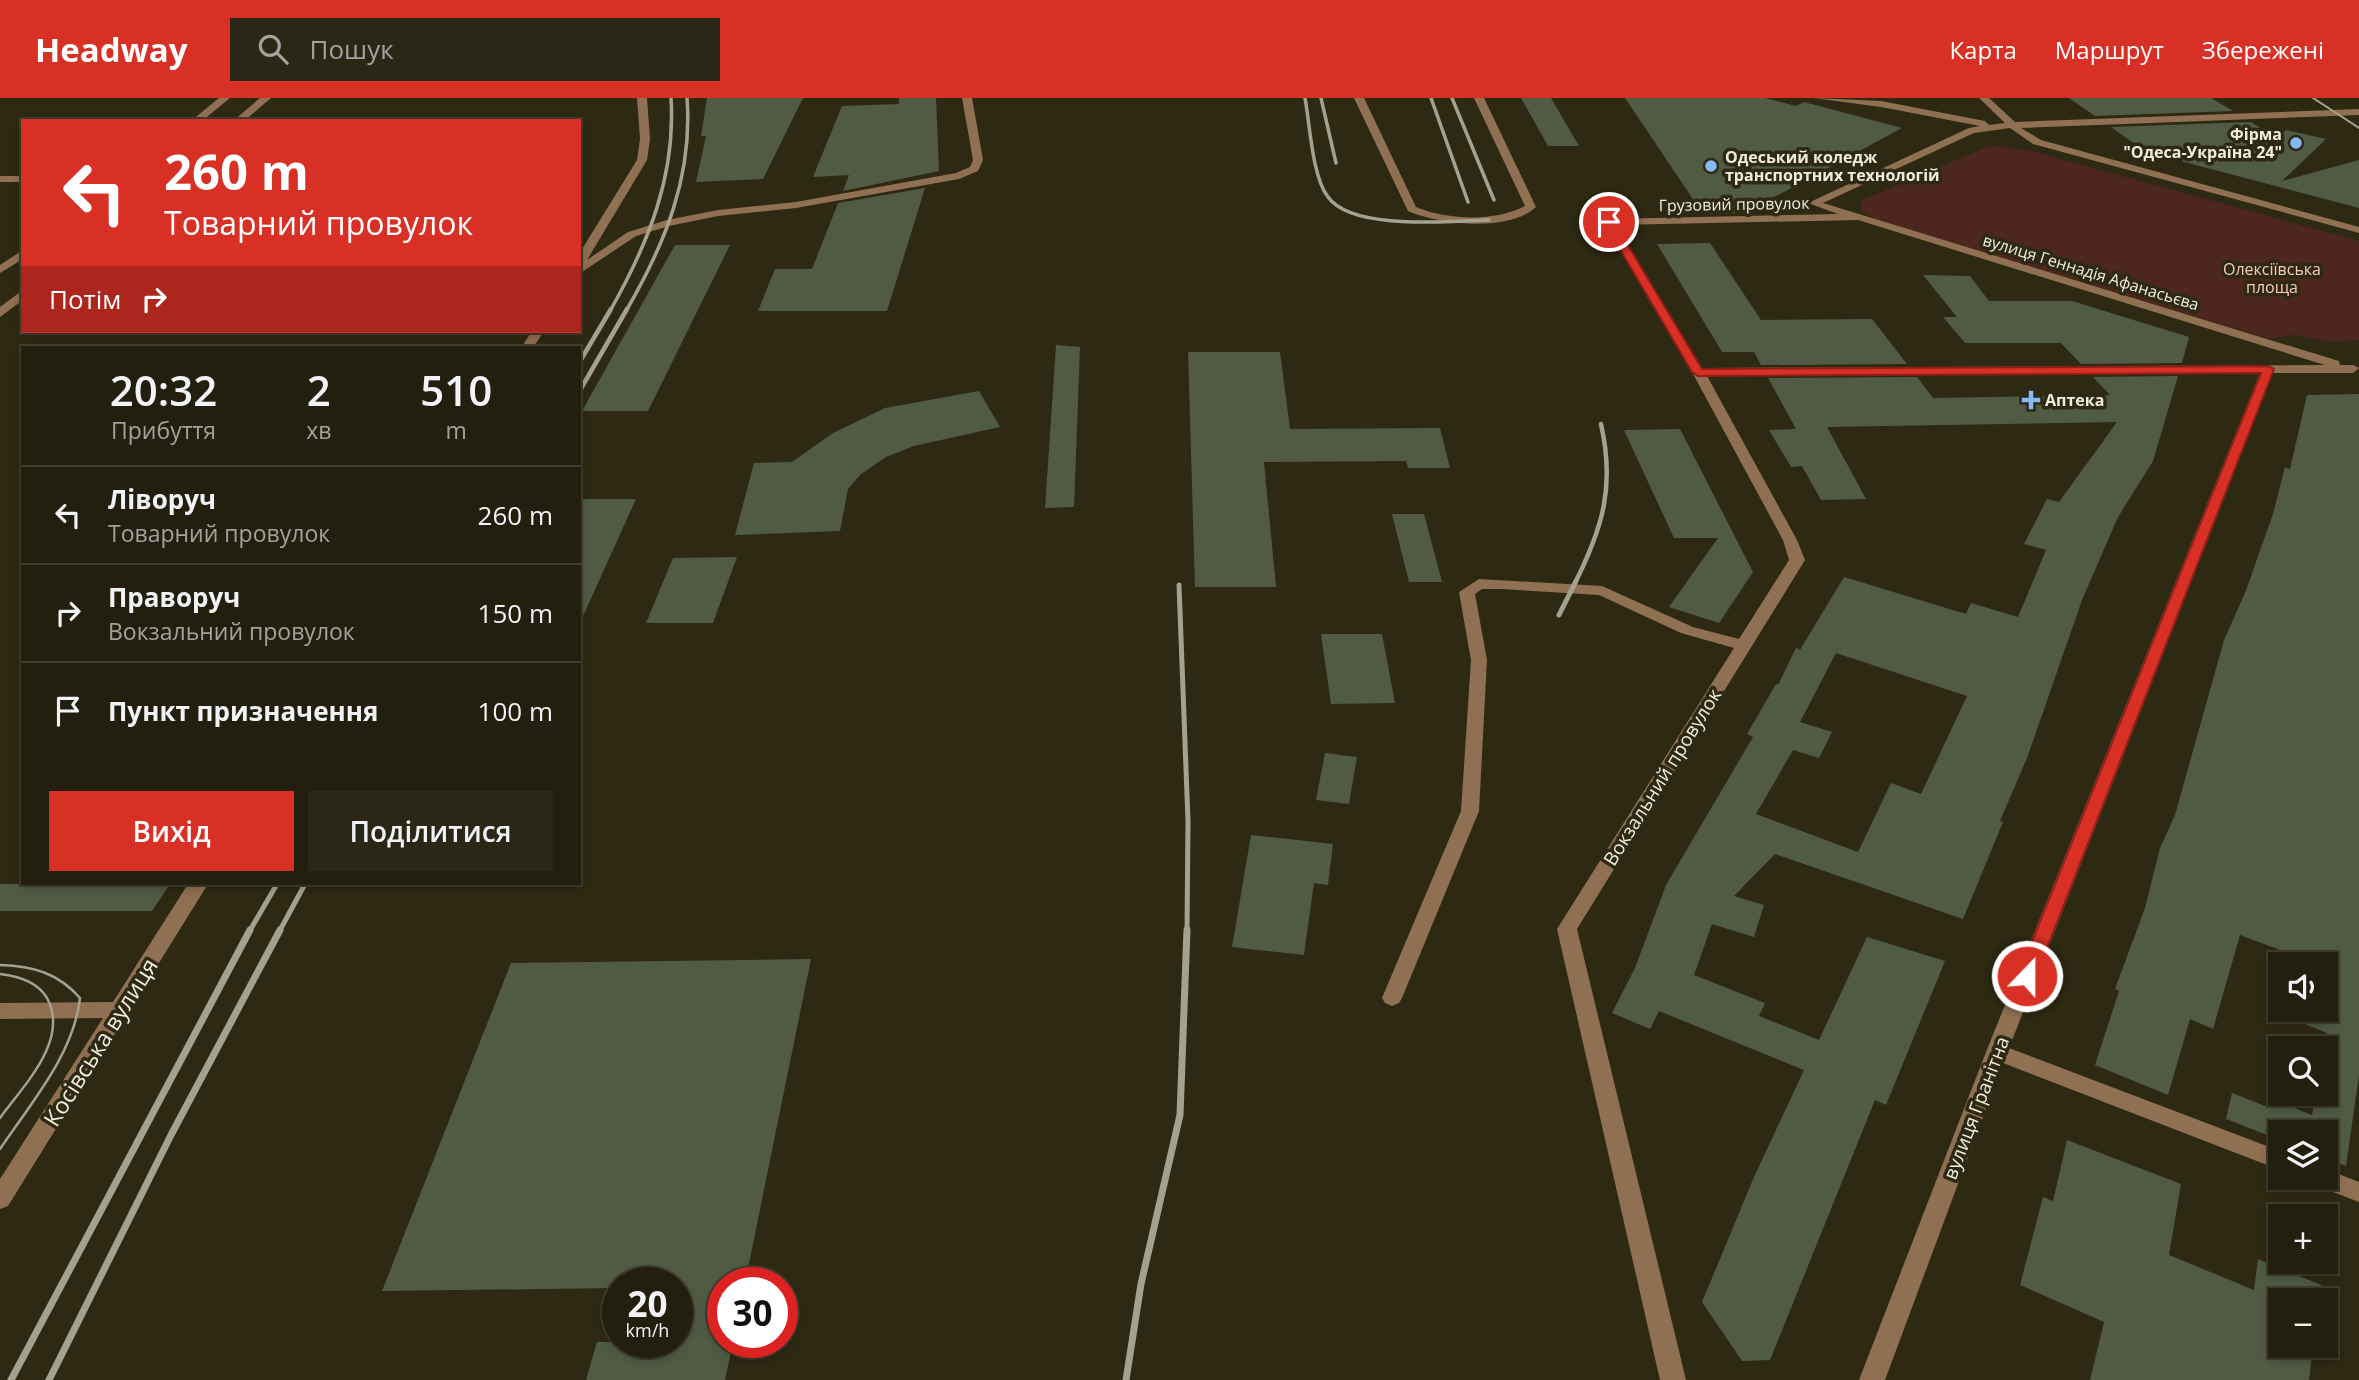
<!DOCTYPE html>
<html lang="uk">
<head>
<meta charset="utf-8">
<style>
  :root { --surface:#221f0e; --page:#2a2717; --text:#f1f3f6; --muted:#a2a29e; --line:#3f3d2e; --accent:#d93025 }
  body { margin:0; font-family:"Open Sans",sans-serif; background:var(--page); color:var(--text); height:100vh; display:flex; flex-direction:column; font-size:26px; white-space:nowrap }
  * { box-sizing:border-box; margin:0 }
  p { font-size:23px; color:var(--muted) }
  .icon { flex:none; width:38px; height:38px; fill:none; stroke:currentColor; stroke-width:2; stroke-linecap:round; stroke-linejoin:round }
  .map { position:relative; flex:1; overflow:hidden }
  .details { position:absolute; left:21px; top:248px; width:560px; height:539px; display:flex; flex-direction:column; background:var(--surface); border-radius:0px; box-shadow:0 4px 10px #0003,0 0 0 2px var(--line) }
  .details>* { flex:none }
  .top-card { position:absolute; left:21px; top:21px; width:560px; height:214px; border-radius:0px; box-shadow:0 4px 10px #0003,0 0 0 2px var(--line); background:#d93025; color:#fff; overflow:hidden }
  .fabs { position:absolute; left:2268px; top:854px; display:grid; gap:14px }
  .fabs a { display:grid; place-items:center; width:70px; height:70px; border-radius:0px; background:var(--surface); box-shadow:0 4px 10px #0003,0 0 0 2px var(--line); font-size:35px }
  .speed { position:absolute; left:602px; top:1169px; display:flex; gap:14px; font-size:35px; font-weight:700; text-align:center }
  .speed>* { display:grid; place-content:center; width:91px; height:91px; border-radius:50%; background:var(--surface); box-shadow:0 4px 10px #0003,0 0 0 2px var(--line); line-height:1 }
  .speed small { font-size:18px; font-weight:400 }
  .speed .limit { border:10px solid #d22; background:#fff; color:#111 }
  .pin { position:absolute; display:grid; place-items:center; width:60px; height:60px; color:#fff; margin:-30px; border:4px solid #fff; border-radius:50%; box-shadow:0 2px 7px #0007 }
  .me { position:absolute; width:77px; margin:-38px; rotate:22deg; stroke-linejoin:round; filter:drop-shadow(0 0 5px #0008) }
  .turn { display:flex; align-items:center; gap:24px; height:147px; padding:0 28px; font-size:32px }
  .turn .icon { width:91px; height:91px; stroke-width:2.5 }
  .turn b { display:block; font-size:49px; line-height:60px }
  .then { display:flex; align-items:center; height:66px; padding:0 28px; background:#0003; gap:14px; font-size:26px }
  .eta { display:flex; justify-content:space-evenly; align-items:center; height:119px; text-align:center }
  .eta b { font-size:42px; font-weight:600; line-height:49px }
  .cta { display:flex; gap:14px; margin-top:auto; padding:14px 28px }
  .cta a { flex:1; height:80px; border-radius:0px; background:var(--accent); color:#fff; font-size:28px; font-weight:600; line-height:80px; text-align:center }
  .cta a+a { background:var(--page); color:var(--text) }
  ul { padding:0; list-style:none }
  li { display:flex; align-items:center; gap:21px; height:98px; padding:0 28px; border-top:2px solid var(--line) }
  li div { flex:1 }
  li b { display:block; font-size:26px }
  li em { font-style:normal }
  header { display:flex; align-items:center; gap:42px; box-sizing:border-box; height:98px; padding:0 35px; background:var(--accent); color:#fff }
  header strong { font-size:33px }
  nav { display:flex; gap:38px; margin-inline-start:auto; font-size:24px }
  .search { width:490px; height:63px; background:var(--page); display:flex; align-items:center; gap:18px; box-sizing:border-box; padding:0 24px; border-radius:0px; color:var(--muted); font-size:26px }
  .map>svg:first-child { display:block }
  .green { fill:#4d261e }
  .building { fill:#515b44; fill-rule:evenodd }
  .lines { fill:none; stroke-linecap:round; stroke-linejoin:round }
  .minor { fill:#907052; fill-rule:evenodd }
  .tram-far1 { stroke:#a5a18f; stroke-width:2 }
  .tram { stroke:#a5a18f; stroke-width:2.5 }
  .rail-far3 { stroke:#a5a18f; stroke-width:3.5 }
  .rail-far2 { stroke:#a5a18f; stroke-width:4.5 }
  .rail-far1 { stroke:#a5a18f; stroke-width:5 }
  .rail { stroke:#a5a18f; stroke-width:7 }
  .route { fill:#d93025; stroke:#8d1f18; stroke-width:2 }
  .poi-dot { fill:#86bbfb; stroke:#2e2912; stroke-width:2.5 }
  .labels { text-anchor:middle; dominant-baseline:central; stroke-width:7; stroke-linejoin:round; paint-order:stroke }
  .far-poi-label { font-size:16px; font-weight:bold; fill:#f0eddf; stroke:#2e2912; text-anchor:start }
  .far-street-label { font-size:16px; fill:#f0eddf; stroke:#2e2912 }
  .far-park-label { font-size:16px; fill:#fcc9bd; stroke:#2e2912 }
  .street-label { font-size:19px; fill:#f0eddf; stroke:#2e2912 }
  .near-street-label { font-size:23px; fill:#f0eddf; stroke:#2e2912 }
</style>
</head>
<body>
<header>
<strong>Headway</strong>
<div class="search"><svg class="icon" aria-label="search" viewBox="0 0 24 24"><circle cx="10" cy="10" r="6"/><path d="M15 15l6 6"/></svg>Пошук</div>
<nav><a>Карта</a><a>Маршрут</a><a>Збережені</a></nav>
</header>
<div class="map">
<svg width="2359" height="1282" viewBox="0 0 2359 1282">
  <rect width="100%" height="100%" fill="#2e2912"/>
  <polygon class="green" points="1997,48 2035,54 2359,143 2359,242 2333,244 2291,237 2270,241 1873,121 1862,112 1862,102 1987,49"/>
  <g class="building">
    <polygon points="707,0 803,0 763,81 696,84 706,38 701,38"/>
    <polygon points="899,0 936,0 939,73 843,93 849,77 813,79 842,8 899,6"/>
    <polygon points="1521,0 1551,0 1579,48 1548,48"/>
    <polygon points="1625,0 1765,0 1796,8 1804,4 1902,30 1745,115 1703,116"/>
    <polygon points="2069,0 2211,0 2233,13 2095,18"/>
    <polygon points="2251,24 2277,40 2286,32 2326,41 2282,83 2359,62 2359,110 2146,54 2111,29"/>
    <polygon points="925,90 887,213 758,213 775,171 812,171 838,105"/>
    <polygon points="1710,145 1761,222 1872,221 1907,266 1761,267 1754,254 1722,254 1657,146"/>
    <polygon points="675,147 730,147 648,313 582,313"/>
    <polygon points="1923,177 1970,178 1989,203 2072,203 2189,239 2182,265 2081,266 2061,245 1965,245 1943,219 1957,219"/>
    <polygon points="1056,247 1080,249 1074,409 1045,410"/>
    <polygon points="1188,254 1280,254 1290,331 1440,330 1450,370 1408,370 1406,363 1264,364 1276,489 1195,489"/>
    <path d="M2178,278L2153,363L2118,419L2082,502L2027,660L2000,723L2003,724L1963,821L1775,756L1734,798L1764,807L1754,839L1712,826L1694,877L1765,905L1759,918L1819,942L1867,839L1945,863L1886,1007L1875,1002L1770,1262L1742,1263L1702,1204L1754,1079L1804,972L1659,913L1650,931L1612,915L1635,870L1666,787L1753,639L1747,636L1776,586L1778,587L1796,550L1800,552L1844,479L1966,516L1971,505L2018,519L2046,452L2024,446L2047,401L2059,404L2117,324L1827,329L1866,401L1821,402L1802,368L1791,369L1769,332L1796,331L1768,280L1917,279L1933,300L2110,297L2093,279ZM1836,555L1967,598L1921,696L1891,685L1858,754L1756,716L1793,652L1819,660L1832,634L1800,624Z"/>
    <polygon points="979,293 1000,329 914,348 886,359 861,376 848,391 840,433 735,437 754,365 792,364 833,335 885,310"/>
    <polygon points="2359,296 2359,977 2346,1068 2326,1060 2326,1034 2280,1034 2280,1042 2226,1021 2232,995 2270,1010 2271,1001 2312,1017 2316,996 2326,996 2324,950 2327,935 2278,915 2280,909 2280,912 2326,912 2326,866 2293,866 2296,858 2240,837 2213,931 2190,921 2168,997 2095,967 2119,893 2115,891 2145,810 2160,750 2175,717 2224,542 2245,495 2273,416 2285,369 2290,371 2307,297"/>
    <polygon points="1680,331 1753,474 1719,525 1669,509 1718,440 1674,440 1624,332"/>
    <polygon points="579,401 636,401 579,527"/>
    <polygon points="1392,416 1424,416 1442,484 1409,484"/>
    <polygon points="737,459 713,525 646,525 673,460"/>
    <polygon points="1321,536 1382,536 1395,605 1331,606"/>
    <polygon points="1325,655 1357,659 1349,706 1316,702"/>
    <polygon points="1251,737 1333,746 1328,787 1314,785 1304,857 1232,849"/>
    <polygon points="0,786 170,786 152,813 0,813"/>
    <polygon points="811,861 745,1185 723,1185 723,1244 733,1244 725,1282 586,1282 597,1244 677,1244 677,1185 618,1185 618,1190 382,1193 511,865"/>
    <polygon points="2067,1042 2181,1086 2169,1157 2254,1192 2258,1161 2321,1187 2319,1202 2280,1202 2280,1248 2313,1248 2309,1282 2090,1282 2104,1224 2020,1187 2043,1099 2053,1103"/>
  </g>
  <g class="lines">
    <g class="minor">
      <polygon points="219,0 230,0 202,23 191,23"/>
      <polygon points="260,0 271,0 244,23 233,23"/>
      <polygon points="637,0 647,0 650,41 647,62 587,162 628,134 667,122 718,112 796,104 956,75 970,69 973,62 962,0 972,0 983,62 978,73 959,81 796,110 718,118 669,128 636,138 579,176 579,156 637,62 640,41"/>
      <path d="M1354,0H1364L1416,109C1447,122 1495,124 1525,108L1474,0H1484L1536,109C1509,134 1440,127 1408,113Z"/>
      <path d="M1814,0L1881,3L1985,23L1989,27L2005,25L1979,0H1989L2015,24L2359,11V17L2021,30L2041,42L2359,129V135L2033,46L2010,30L1974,35L1823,105L2339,263L2340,267H2353L2359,270L2353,275H2273L2009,950L2280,1053V1072L2003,965L1885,1282H1859L1986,954L2260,275L1707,278L1797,442L1805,462L1577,831L1686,1282H1660L1557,831L1734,550L1681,535L1599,497L1501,491H1482L1475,496L1487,562L1479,713L1402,900L1399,905L1392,908L1385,905L1382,900L1461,713L1471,562L1459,494L1479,481L1602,488L1693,529L1739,541L1789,462L1783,442L1692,274L1604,124L1609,121L1838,116L1808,105L1969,30L1980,28L1881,9ZM1858,122L2325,267L1702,270L1616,127Z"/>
      <rect x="0" y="78" width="23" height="6"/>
      <polygon points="23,152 23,161 0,175 0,167"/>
      <polygon points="23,192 23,202 0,219 0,209"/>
      <polygon points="532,233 544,233 533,250 521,250"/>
      <polygon points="188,786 208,786 8,1108 0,1111 0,1081 103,920 0,921 0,905 113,904"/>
      <polygon points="2326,1071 2359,1084 2359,1104 2315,1087 2312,1080 2326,1080"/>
    </g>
    <polyline class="tram-far1" points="2313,0 2359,30"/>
    <g class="tram">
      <path d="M0,867C33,868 58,875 80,900C74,956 30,1006 0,1051"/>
      <path d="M0,876C18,878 37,883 47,900C70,942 23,988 0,1020"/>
    </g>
    <g class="rail-far3">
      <path d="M1305,0C1310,27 1312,78 1328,99C1352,133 1451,123 1489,122"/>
      <polyline points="1321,0 1336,65"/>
      <polyline points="1431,0 1468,104"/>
      <polyline points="1452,0 1494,102"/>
      <path d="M610,213C648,146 676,78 671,0"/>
      <path d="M626,213C665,146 693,78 687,0"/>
    </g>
    <g class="rail-far2">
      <polyline points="579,265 611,211"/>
      <polyline points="579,294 627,211"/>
      <path d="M1575,485C1603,429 1615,388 1601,326"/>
    </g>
    <g class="rail-far1">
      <polyline points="1179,487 1188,723 1187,834"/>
      <polyline points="1559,517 1576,483"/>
      <polyline points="249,834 277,786"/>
      <polyline points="279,834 305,786"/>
    </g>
    <g class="rail">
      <polyline points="11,1282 250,832"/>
      <polyline points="49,1282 171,1037 280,832"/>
      <polyline points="1126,1282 1141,1186 1180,1017 1187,832"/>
    </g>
  </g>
  <polygon class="route" points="1609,121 1614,124 1702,271 2268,268 2274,271 2034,883 2027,885 2018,878 2261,275 1698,278 1692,274 1604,124"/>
  <g class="poi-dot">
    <circle cx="2296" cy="45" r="7"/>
    <circle cx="1711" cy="68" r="7"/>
    <path d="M2027.5 291.5h7v7h7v7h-7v7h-7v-7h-7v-7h7z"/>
  </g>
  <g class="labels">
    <g class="far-poi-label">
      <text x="2282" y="36" text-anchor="end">Фірма<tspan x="2282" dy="18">"Одеса-Україна 24"</tspan></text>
      <text x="1725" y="59">Одеський коледж<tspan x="1725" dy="18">транспортних технологій</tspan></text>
      <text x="2045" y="302">Аптека</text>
    </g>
    <g class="far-street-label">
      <text transform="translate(1734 106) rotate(-1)">Грузовий провулок</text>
      <text transform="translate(2091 174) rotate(17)">вулиця Геннадія Афанасьєва</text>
    </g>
    <g class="far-park-label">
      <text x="2272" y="171">Олексіївська<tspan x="2272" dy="18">площа</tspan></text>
    </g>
    <g class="street-label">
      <text transform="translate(1662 679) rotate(-58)">Вокзальний провулок</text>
      <text transform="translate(1976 1010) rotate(-69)">вулиця Гранітна</text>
    </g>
    <g class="near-street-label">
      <text transform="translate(100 944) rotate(-58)">Косівська вулиця</text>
    </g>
  </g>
</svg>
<div class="fabs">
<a><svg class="icon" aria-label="sound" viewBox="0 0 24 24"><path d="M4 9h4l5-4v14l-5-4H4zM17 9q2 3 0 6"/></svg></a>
<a><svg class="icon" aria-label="search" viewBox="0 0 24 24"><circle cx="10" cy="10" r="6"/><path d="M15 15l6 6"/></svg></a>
<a><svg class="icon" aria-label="layers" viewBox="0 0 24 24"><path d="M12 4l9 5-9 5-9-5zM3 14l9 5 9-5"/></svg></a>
<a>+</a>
<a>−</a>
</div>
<div class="speed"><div>20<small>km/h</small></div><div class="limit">30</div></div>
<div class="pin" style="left:1609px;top:124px;background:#d93025"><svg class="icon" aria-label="arrive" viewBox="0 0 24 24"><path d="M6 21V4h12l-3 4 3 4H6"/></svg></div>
<svg class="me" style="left:2027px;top:878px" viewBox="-20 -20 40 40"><circle r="17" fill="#d93025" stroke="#fff" stroke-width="3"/><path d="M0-11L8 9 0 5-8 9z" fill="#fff"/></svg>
<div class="top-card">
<div class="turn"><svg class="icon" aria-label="left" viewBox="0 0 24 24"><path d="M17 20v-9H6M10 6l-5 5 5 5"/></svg><div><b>260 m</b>Товарний провулок</div></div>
<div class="then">Потім<svg class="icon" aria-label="right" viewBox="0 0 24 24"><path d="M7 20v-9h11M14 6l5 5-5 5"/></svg></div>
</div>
<section class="details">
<div class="eta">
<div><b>20:32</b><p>Прибуття</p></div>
<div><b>2</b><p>хв</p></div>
<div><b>510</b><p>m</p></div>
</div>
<ul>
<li><svg class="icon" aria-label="left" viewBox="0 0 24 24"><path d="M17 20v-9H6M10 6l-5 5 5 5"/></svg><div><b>Ліворуч</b><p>Товарний провулок</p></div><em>260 m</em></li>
<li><svg class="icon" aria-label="right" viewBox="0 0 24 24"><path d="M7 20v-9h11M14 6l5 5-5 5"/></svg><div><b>Праворуч</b><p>Вокзальний провулок</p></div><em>150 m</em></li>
<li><svg class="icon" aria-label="arrive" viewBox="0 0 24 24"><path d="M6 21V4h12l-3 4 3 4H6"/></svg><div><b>Пункт призначення</b></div><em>100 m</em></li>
</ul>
<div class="cta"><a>Вихід</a><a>Поділитися</a></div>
</section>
</div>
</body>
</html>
